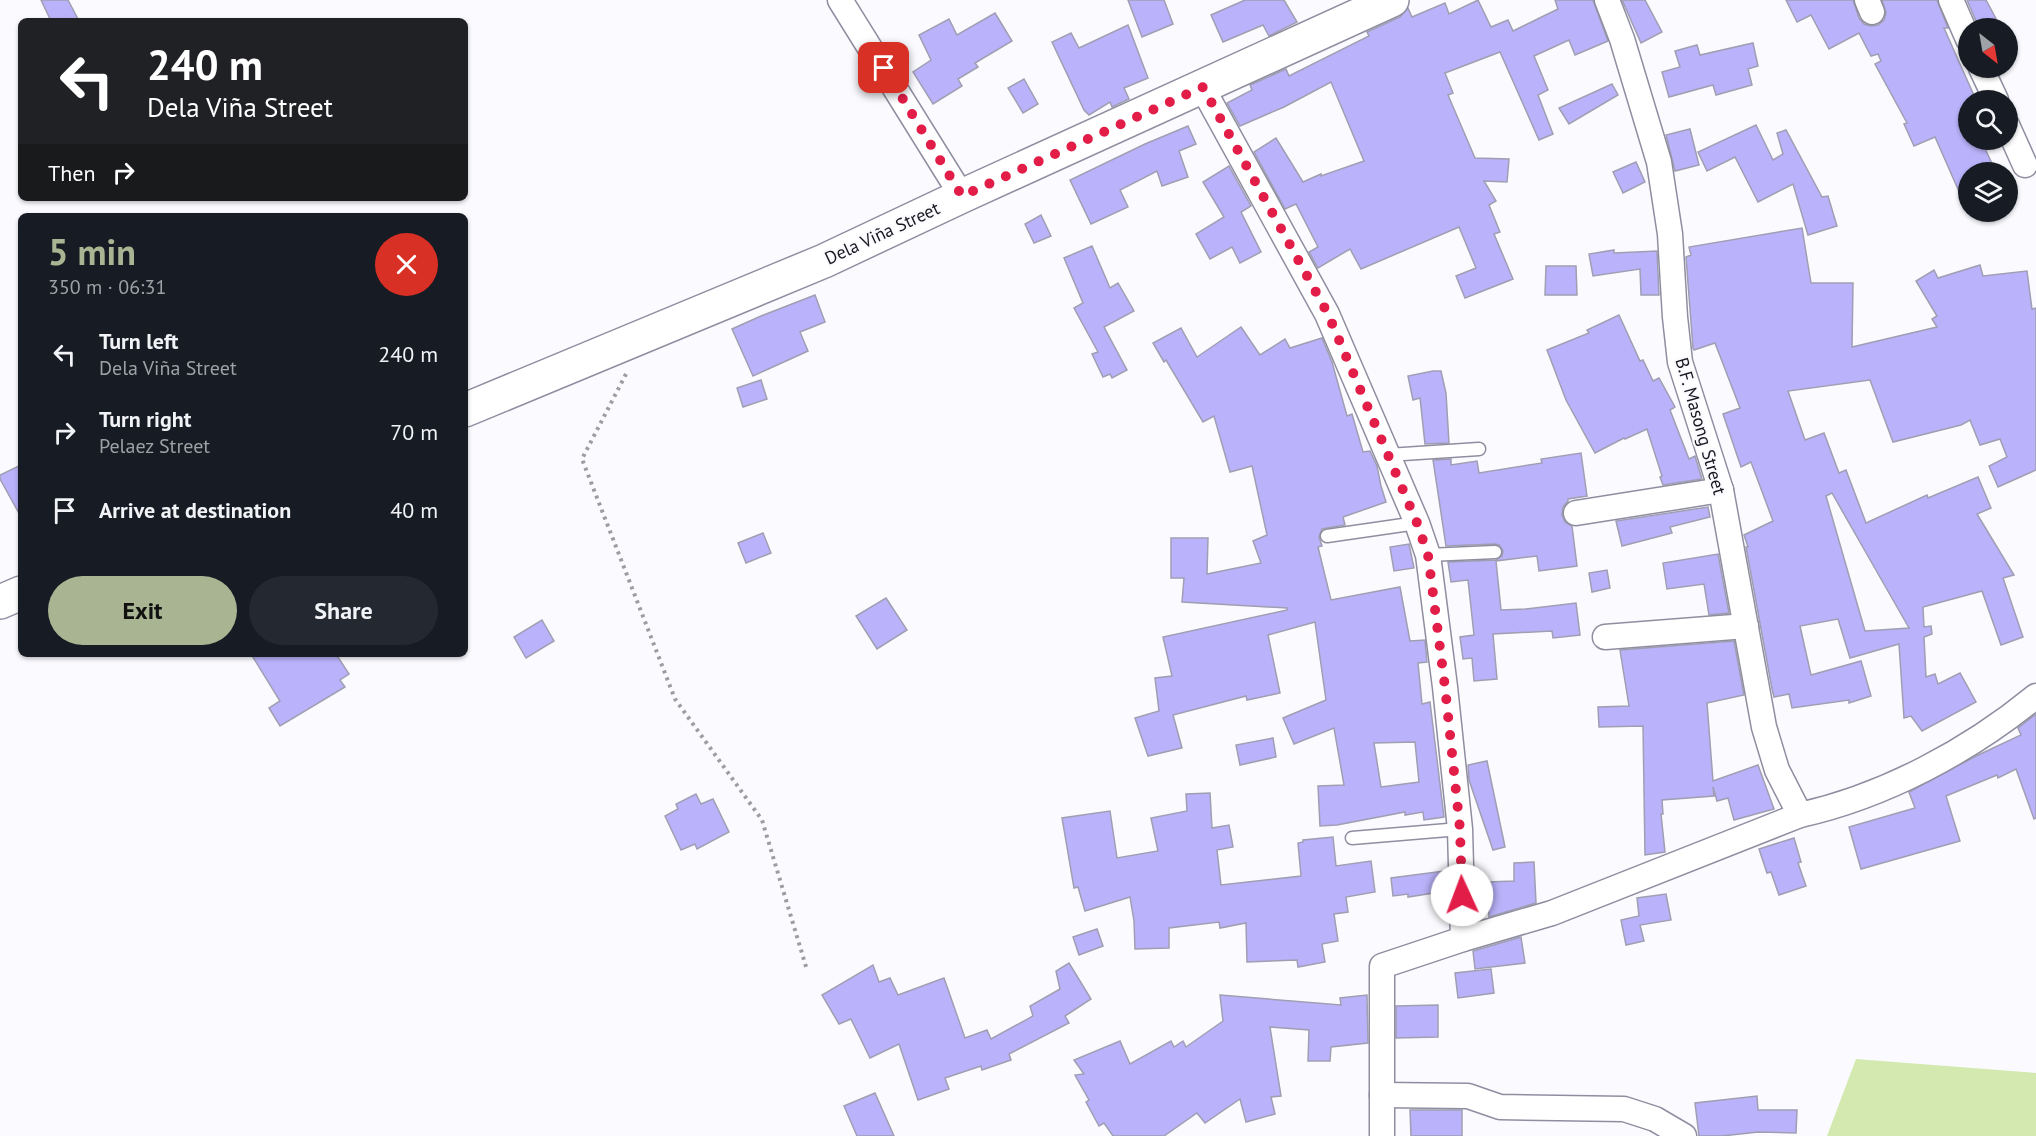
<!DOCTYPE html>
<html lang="en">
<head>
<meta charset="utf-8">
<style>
  :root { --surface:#171b24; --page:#242831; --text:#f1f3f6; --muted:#9ea1a6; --accent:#a9b492 }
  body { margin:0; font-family:"PT Sans",sans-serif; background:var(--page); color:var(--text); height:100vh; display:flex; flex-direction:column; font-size:22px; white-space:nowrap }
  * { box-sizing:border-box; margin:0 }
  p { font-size:20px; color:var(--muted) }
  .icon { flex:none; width:33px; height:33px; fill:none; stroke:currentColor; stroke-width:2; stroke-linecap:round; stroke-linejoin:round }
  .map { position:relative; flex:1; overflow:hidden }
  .drawer { position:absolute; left:18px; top:213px; width:450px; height:444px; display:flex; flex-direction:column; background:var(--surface); border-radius:9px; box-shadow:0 2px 4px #0004 }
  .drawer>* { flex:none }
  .hud { position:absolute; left:18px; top:18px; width:450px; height:183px; border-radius:9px; box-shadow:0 2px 4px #0004; background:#202124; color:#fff; overflow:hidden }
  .needle { width:39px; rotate:149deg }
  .buttons { position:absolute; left:1958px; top:18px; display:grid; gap:12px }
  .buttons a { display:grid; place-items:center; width:60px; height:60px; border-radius:50%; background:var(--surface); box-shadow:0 2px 4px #0004; font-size:30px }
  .pin { position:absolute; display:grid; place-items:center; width:51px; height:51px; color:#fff; margin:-26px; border-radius:12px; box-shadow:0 3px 9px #0006 }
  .me { position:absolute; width:66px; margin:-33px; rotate:358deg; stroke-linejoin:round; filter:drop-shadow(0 0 4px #0008) }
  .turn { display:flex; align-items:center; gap:21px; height:126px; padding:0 30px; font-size:27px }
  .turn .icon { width:78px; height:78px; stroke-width:2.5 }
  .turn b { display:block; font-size:42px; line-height:51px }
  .then { display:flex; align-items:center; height:57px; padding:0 30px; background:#0003; gap:12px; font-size:22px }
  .round { display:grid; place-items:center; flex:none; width:63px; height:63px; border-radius:32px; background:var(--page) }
  .summary { display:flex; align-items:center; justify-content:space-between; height:102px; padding:0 30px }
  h1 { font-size:36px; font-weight:600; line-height:45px; color:var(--accent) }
  .primary-button { display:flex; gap:12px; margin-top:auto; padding:12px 30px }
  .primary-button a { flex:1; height:69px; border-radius:36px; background:var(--accent); color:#111; font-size:24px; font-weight:600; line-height:69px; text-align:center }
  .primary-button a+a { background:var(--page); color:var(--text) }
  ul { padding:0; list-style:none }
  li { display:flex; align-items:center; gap:18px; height:78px; padding:0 30px }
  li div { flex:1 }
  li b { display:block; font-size:22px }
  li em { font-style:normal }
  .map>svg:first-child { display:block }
  .green { fill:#d3e9b0 }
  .building { fill:#bab2fa; stroke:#a09eb2; stroke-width:1.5; fill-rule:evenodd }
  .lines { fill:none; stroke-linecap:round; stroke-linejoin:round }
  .lane-casing { stroke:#8f8ea1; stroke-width:15 }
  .street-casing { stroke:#8f8ea1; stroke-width:27 }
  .secondary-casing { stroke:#8f8ea1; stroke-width:36 }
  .path { stroke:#9d9ca1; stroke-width:4; stroke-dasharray:3 4.5; stroke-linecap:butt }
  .lane { stroke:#fff; stroke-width:12 }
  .street { stroke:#fff; stroke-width:24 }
  .secondary { stroke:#fff; stroke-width:33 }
  .route { stroke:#e11d48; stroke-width:10; stroke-dasharray:0 18 }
  .labels { text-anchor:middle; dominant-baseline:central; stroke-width:4.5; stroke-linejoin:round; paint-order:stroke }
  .street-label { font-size:18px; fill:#18171e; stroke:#fbfbff }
</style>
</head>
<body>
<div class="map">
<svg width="2036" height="1136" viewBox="0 0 2036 1136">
  <rect width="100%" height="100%" fill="#fbfbff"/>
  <polygon class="green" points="1856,1059 2036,1073 2036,1136 1827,1136"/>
  <g class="building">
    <polygon points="41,0 68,0 79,21 51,21"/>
    <polygon points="1128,0 1164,0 1173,24 1142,37"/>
    <polygon points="1245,0 1284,0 1297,22 1269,36 1263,25 1223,42 1211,15"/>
    <polygon points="1478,0 1491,27 1508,20 1513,31 1558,9 1555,0 1593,0 1608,41 1575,55 1569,40 1534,56 1548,90 1538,95 1553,134 1539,140 1500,52 1445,73 1453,93 1448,95 1475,158 1509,159 1507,182 1484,181 1496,201 1489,205 1500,232 1494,234 1513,279 1465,298 1456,276 1476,268 1459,227 1361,269 1350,249 1318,268 1309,252 1318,247 1296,204 1285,209 1254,152 1276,138 1303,182 1321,174 1321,176 1364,161 1331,82 1284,107 1240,126 1227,103 1252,90 1250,85 1286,69 1289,76 1369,36 1367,32 1400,17 1408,8 1412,17 1445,3 1449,14"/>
    <polygon points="1622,0 1645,0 1662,32 1641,43"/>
    <polygon points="1786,0 1853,0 1859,18 1864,24 1871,26 1878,25 1884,20 1886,13 1882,0 1937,0 1948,28 1944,28 1976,100 1968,100 1968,140 1981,140 1996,172 1968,172 1968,212 1935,137 1914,146 1904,124 1907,123 1875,64 1881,61 1878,54 1871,56 1859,33 1829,49 1811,15 1797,22"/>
    <polygon points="1967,0 1986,0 2001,28 1979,28"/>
    <polygon points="995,13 1012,41 975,63 978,67 958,79 962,86 933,104 913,72 931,60 919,35 949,19 957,35"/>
    <polygon points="1128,25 1148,78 1124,88 1129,99 1112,107 1110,102 1089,115 1084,110 1052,42 1071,33 1079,48"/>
    <polygon points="1753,43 1758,66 1748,69 1752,85 1716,95 1713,85 1669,97 1662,72 1680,67 1675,51 1697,45 1700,55"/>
    <polygon points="1024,79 1038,104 1023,113 1008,88"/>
    <polygon points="1612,84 1618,95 1569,124 1559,108"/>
    <polygon points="1756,125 1773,160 1783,154 1777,133 1786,130 1822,197 1828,196 1837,226 1808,235 1793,184 1758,202 1735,157 1707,171 1698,152"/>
    <polygon points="1188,126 1196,144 1179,151 1188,177 1162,186 1157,171 1120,190 1128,207 1091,224 1070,180 1145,144"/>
    <polygon points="1690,129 1699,165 1675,171 1666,135"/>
    <polygon points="1636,162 1645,182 1623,193 1613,172"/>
    <polygon points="1229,166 1251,206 1241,212 1261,252 1240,263 1232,247 1210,259 1196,234 1224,217 1203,182"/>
    <polygon points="1041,215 1051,236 1034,243 1025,224"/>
    <path d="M1802,228L1811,283H1853L1852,347L1937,327L1932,319L1937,316L1916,281L1934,270L1938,278L1980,265L1983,276L2027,271L2032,309L2036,308V470L1998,487L1989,466L2007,457L2000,439L1980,445L1970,420L1961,425L1893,442L1870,380L1788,391L1805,440L1824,433L1839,473L1846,470L1866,523L1927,495L1928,498L1978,477L1991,508L1977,514L2014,575L2003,578L2023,637L2001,645L1982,591L1923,607L1924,627L1931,626L1932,634L1924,637L1926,677L1935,674L1938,684L1960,673L1976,702L1922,731L1911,716L1904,718L1899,644L1850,658L1838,619L1800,626L1811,675L1861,661L1871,696L1849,703V700L1792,708L1789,694L1774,697L1772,689L1746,547H1748L1744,535L1773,521L1751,462L1741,467L1723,414L1740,408L1715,343L1694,350L1693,348L1686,257L1691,255L1689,247ZM1832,493L1865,551L1909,628L1865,631L1826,496Z"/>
    <polygon points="1092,246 1110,288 1118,283 1134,311 1104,327 1127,370 1112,378 1110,374 1103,377 1092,354 1098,352 1074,308 1083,303 1064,258"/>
    <polygon points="1614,250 1614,253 1657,251 1659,295 1641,295 1640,269 1593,276 1589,254"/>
    <polygon points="1546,266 1576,266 1577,295 1545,295"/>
    <polygon points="815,295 825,322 800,332 808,351 753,376 732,329 761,316"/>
    <polygon points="1619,315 1640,361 1643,360 1653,381 1659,378 1675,407 1670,410 1689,459 1695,456 1702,479 1663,485 1660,477 1662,476 1647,429 1625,439 1624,438 1595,453 1566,400 1547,350 1589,333 1587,330"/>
    <path d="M1241,327L1260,355L1285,339L1290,348L1322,338L1332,362L1347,416L1352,414L1363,452L1370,451L1377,466L1381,486L1386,502L1343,517L1345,525L1322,529L1319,537L1322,546L1318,547L1331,600L1400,587L1410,641L1425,640L1427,662L1418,663L1422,704L1430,702L1444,817L1424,820L1423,812L1405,815V812L1337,825L1320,826L1318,786L1344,785L1334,728L1294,744L1283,718L1326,700L1315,622L1268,635L1280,693L1247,700L1246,696L1173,715L1182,748L1148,756L1135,718L1159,711L1155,678L1172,676L1163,637L1287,610V608L1182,602L1184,578H1171V538H1208L1207,574L1261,563L1253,541L1267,535L1252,466L1230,472L1214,416L1203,422L1166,360L1164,362L1153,343L1181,328L1197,357ZM1415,742L1419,782L1381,787L1374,743Z"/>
    <polygon points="1433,371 1441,371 1446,393 1449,443 1425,444 1420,398 1413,400 1408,376"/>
    <polygon points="761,380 767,399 743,407 737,388"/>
    <polygon points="1581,453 1587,496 1568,499 1568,501 1563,507 1562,515 1565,522 1572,526 1577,566 1539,571 1537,556 1496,561 1501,610 1526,609 1576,603 1580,635 1553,638 1552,631 1493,634 1497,679 1474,681 1472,658 1463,659 1460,637 1474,635 1468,580 1451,582 1448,562 1496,560 1502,556 1503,551 1499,545 1495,544 1446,546 1433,460 1451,459 1451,465 1477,461 1479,473 1542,463 1541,459"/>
    <polygon points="21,465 21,517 0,479 0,475"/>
    <polygon points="1708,507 1710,517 1670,527 1672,533 1622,546 1616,521"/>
    <polygon points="763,533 771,553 746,563 738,543"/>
    <polygon points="1409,544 1414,568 1394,571 1390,547"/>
    <polygon points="1718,554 1729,613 1709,615 1704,584 1667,589 1663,563"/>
    <polygon points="1607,570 1610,588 1592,592 1589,573"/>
    <polygon points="886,598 907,630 877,649 856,616"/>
    <polygon points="542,620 554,641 526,658 514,637"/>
    <polygon points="1734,641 1744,695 1707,703 1713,781 1758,765 1774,809 1734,820 1728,798 1717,801 1713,787 1714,796 1662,800 1663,814 1661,814 1665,852 1645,855 1643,726 1599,727 1598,707 1629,706 1620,650"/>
    <polygon points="251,654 336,654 349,674 340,680 345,687 280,726 269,708 280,701"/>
    <polygon points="2036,714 2036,818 2034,819 2016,769 1998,778 1997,775 1946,796 1960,841 1861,869 1849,827 1915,808 1909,792 1974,757 2021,735 2018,728"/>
    <polygon points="1273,738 1276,757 1240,765 1236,745"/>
    <polygon points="1487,761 1505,847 1493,850 1469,780 1468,765"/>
    <polygon points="1210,793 1212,828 1229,825 1233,847 1217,850 1221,885 1301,876 1298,843 1303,842 1303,840 1333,837 1336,866 1371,861 1375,892 1346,897 1348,912 1334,914 1338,941 1322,944 1325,962 1298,967 1297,960 1247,962 1246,923 1220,928 1219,922 1169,928 1169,948 1135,949 1134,921 1130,897 1085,911 1078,887 1074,888 1062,818 1110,811 1117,858 1158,851 1151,818 1187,811 1186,794"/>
    <polygon points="696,794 701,804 713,799 729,832 697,849 695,844 681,850 665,816 678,809 676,804"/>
    <polygon points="1794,838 1801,862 1798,863 1806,886 1779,895 1771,872 1767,873 1759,849"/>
    <polygon points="1534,862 1536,903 1489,917 1487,882 1514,881 1514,863"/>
    <polygon points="1444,871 1446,891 1408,897 1408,894 1393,896 1391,878"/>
    <polygon points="1666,894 1671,920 1640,925 1644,941 1626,945 1621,920 1639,916 1637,898"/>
    <polygon points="1097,929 1103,946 1079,955 1073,937"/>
    <polygon points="1521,937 1525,963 1475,969 1473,951"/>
    <polygon points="1069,963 1091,999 1065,1016 1069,1023 1009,1054 1011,1060 982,1070 981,1066 945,1078 949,1089 918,1100 899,1044 870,1058 851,1019 839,1024 822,995 873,965 879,982 890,978 898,995 944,978 965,1038 987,1030 991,1039 1033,1016 1030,1006 1060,989 1056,971"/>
    <polygon points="1491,969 1494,993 1458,998 1455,973"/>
    <polygon points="1220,995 1341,1005 1340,998 1367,995 1368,1043 1331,1047 1330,1061 1308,1061 1309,1030 1270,1027 1281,1096 1271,1097 1275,1114 1246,1122 1240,1099 1205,1123 1197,1113 1164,1136 1113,1136 1104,1123 1099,1126 1086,1102 1089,1100 1075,1075 1084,1074 1074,1060 1120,1041 1130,1064 1171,1041 1174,1047 1183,1041 1186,1047 1223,1021"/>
    <polygon points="1438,1005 1438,1037 1396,1038 1396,1006"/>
    <polygon points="875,1093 894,1136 857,1136 844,1106"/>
    <polygon points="1757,1096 1758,1110 1797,1110 1796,1133 1758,1132 1722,1136 1699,1136 1695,1103"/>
    <polygon points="1410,1110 1462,1110 1462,1136 1411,1136"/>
  </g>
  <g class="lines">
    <g class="lane-casing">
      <g id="lane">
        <polyline points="1388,455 1479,449"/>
        <polyline points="1327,536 1417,523"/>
        <polyline points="1428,555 1495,552"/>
        <polyline points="1352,838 1460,829"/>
      </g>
    </g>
    <g class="street-casing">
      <g id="street">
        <polyline points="840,0 962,196"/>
        <polyline points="1607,0 1622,39 1659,162 1670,234 1675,317 1680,362 1721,490 1764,727 1777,770 1800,815"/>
        <polyline points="1867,0 1872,12"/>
        <polyline points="1951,0 1968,39"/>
        <polyline points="1981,68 1996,100"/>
        <polyline points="1202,87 1327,314 1417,523 1428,555 1445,687 1460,829 1463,939"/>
        <polyline points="2007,125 2025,165"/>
        <polyline points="1576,513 1721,490"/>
        <polyline points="1605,637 1746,626"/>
        <polyline points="1382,1095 1468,1096 1500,1107 1624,1109 1655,1119 1684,1136"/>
        <path d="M1382,1136V966L1463,939L1552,913L1800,815C1885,796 1969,751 2036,696"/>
      </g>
    </g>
    <g class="secondary-casing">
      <g id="secondary">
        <polyline points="465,410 824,261 962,196 1392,0"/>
        <polyline points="0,602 21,593"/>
      </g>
    </g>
    <polyline class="path" points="626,374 582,459 675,699 762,820 807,970"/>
    <use href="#lane" class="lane"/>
    <use href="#street" class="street"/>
    <use href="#secondary" class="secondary"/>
  </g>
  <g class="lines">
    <polyline class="route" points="884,68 962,196 1203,87 1328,314 1417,523 1428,555 1445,687 1460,829 1462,895"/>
  </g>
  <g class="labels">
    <g class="street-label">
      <text transform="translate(882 233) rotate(-25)">Dela Viña Street</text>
      <text transform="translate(1701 426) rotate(74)">B.F. Masong Street</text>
    </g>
  </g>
</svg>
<div class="buttons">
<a><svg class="needle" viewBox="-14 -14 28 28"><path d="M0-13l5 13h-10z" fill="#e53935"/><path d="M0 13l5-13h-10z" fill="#9ea1a6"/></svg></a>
<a><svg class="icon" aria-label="search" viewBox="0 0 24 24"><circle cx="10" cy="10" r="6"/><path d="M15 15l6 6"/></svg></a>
<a><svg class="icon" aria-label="layers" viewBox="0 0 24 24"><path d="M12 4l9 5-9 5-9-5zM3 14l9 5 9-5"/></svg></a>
</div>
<div class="pin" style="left:884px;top:68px;background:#d93025"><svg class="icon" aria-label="arrive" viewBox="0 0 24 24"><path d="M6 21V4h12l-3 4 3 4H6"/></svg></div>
<svg class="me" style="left:1462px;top:895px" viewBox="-20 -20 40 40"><circle r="19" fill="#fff"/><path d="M0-13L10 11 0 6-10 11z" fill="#e11d48"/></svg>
<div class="hud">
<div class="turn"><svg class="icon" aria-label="left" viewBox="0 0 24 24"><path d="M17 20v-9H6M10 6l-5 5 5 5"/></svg><div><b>240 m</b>Dela Viña Street</div></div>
<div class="then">Then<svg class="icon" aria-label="right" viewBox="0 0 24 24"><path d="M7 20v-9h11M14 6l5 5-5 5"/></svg></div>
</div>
<section class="drawer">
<div class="summary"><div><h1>5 min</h1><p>350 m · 06:31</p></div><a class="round" style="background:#d93025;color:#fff"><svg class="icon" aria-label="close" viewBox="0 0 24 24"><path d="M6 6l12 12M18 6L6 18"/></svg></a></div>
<ul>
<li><svg class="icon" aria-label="left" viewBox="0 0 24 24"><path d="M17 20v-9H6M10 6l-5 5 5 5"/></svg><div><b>Turn left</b><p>Dela Viña Street</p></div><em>240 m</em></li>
<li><svg class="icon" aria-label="right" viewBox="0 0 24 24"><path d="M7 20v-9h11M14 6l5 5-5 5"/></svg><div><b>Turn right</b><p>Pelaez Street</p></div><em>70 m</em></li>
<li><svg class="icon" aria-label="arrive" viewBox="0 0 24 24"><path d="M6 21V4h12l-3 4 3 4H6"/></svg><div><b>Arrive at destination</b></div><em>40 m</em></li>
</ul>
<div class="primary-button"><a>Exit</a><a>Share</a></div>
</section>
</div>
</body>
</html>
